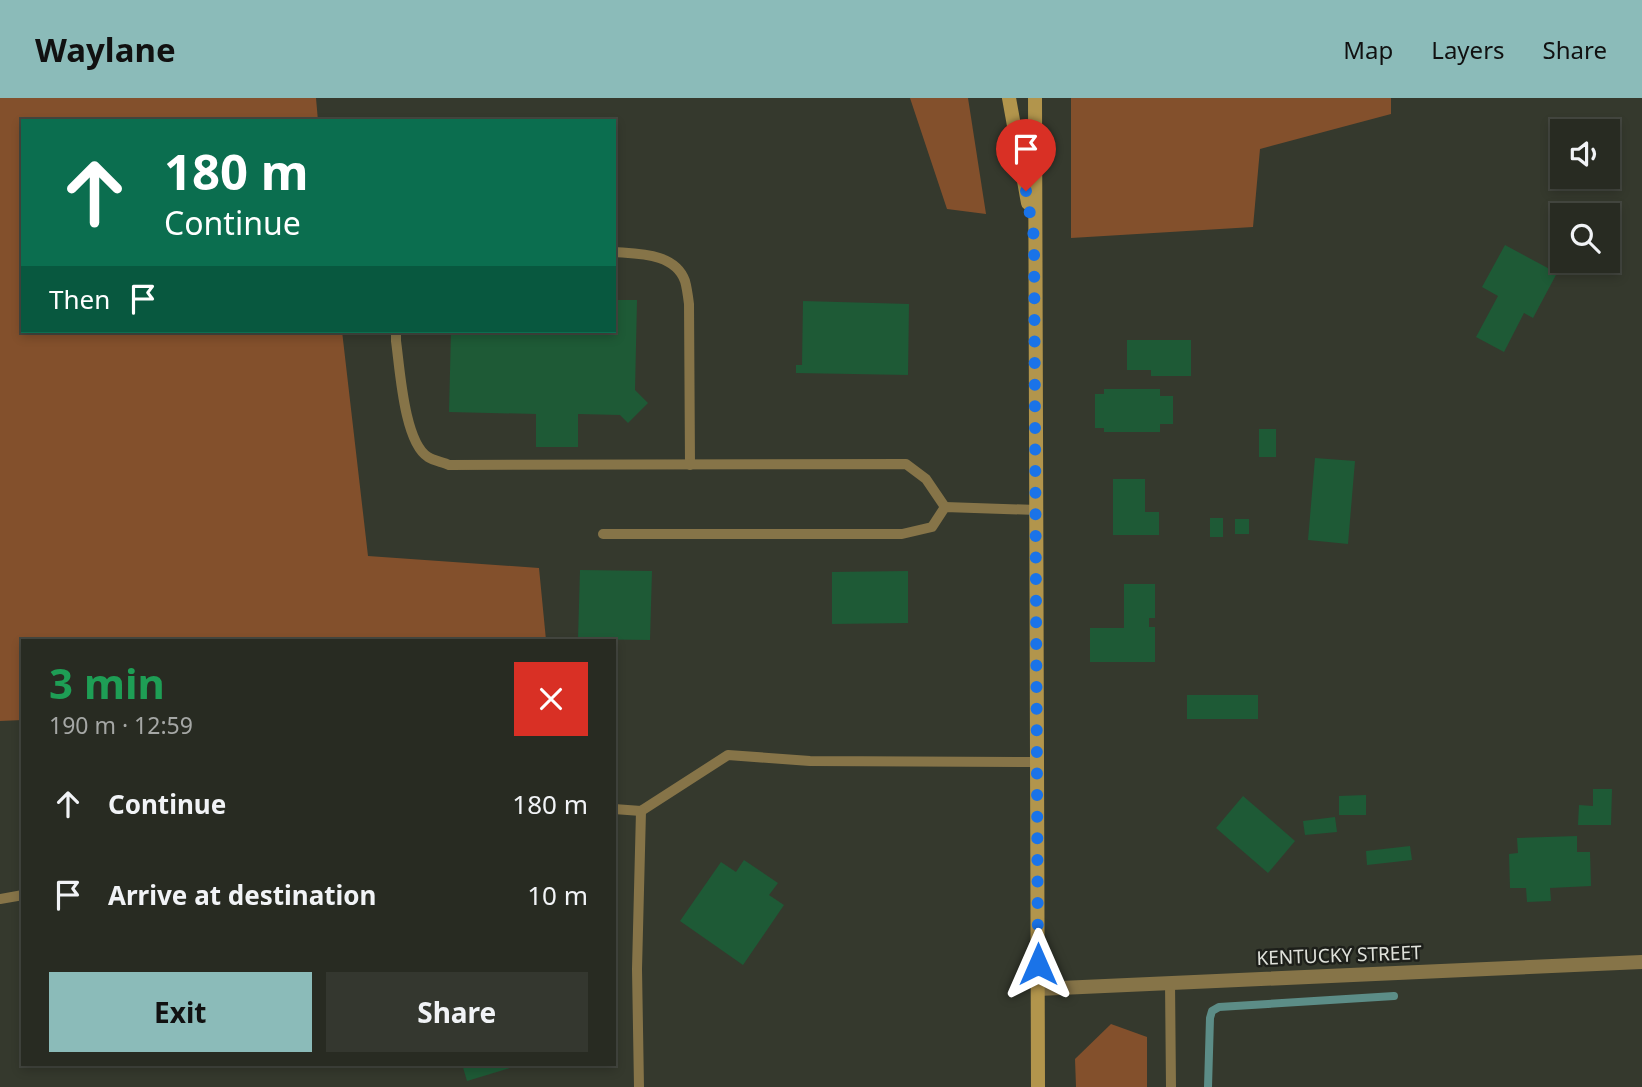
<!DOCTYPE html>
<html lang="en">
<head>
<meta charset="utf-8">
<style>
  :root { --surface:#282b22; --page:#34372f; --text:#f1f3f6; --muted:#a5a7a5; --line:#444740; --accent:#8bbbb9 }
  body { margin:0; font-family:"Noto Sans",sans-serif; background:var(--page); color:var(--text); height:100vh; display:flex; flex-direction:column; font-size:26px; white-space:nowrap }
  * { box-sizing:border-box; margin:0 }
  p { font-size:23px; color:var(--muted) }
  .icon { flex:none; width:38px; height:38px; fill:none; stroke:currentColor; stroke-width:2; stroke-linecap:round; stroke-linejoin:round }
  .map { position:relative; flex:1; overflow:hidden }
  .panel { position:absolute; left:21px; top:541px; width:595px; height:427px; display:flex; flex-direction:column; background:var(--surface); border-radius:0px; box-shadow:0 4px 10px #0003,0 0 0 2px var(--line) }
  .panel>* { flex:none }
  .guide { position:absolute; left:21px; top:21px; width:595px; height:214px; border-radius:0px; box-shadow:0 4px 10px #0003,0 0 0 2px var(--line); background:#0b6e4f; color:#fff; overflow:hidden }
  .fabs { position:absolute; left:1550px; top:21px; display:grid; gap:14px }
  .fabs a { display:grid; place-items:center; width:70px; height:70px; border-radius:0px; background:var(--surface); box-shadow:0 4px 10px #0003,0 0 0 2px var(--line); font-size:35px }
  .pin { position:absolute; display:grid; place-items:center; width:60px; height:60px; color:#fff; margin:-72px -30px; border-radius:50% 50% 50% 0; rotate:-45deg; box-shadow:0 0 7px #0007 }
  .pin .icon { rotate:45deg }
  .me { position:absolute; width:77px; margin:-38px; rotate:0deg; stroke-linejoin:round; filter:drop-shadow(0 0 5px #0008) }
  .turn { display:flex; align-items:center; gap:24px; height:147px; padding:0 28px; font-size:32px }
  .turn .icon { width:91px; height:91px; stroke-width:2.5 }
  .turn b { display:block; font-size:49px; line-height:60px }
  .then { display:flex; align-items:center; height:66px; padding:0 28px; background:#0003; gap:14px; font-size:26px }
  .round { display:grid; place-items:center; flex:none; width:74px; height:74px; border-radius:0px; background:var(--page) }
  .overview { display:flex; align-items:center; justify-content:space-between; height:119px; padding:0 28px }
  h1 { font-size:42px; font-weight:700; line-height:52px; color:#1e9e55 }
  .cta { display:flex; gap:14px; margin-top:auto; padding:14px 28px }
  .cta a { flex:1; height:80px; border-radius:0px; background:var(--accent); color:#111; font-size:28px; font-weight:700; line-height:80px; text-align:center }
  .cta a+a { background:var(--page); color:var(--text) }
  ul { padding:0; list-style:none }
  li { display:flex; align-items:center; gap:21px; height:91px; padding:0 28px }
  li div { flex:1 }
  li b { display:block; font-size:26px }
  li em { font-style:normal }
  header { display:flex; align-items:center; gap:42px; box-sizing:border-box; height:98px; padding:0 35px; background:var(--accent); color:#111 }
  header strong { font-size:33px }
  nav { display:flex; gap:38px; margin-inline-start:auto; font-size:24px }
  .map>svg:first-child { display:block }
  .forest { fill:#83502c }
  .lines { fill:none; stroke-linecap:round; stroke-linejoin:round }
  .stream { stroke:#5c8d87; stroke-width:8 }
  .building { fill:#1e5a36 }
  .lane { stroke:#867448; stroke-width:10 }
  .street { stroke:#867448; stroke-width:14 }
  .secondary { stroke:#b2954c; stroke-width:14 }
  .route { stroke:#1a73e8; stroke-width:12; stroke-dasharray:0 21.6 }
  .labels { text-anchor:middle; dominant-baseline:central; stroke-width:5; stroke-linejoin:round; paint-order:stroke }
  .street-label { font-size:19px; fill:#dfe1da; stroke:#1d1f1a }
</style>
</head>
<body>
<header>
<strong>Waylane</strong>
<nav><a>Map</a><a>Layers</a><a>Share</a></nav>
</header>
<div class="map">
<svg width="1642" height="989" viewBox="0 0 1642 989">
  <rect width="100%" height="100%" fill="#35392d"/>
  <g class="forest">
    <polygon points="0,0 316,0 318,23 23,23 23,233 342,233 368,458 539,470 546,542 23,542 23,622 0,623"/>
    <polygon points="910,0 968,0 986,116 947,111"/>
    <polygon points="1071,0 1391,0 1391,16 1260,51 1253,129 1071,140"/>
    <polygon points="1111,926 1147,939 1147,989 1076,989 1075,961"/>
  </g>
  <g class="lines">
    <polyline class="stream" points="1208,989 1210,920 1212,913 1219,909 1394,898"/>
  </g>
  <g class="building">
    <polygon points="1505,147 1557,175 1533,220 1524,215 1504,254 1476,239 1498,198 1482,189"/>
    <polygon points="614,202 637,202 635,292 648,305 628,325 620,317 578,316 578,349 536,349 536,316 449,314 451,233 614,233"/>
    <polygon points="803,203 909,206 908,277 796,275 796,267 802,267"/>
    <polygon points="1127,242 1191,242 1191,278 1151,278 1151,272 1127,272"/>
    <polygon points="1104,291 1160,291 1160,298 1173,298 1173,326 1160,326 1160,334 1104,334 1104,330 1095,330 1095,296 1104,296"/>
    <rect x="1259" y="331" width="17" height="28"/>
    <polygon points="1315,360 1355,363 1348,446 1308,442"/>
    <polygon points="1113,381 1145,381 1145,414 1159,414 1159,437 1113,437"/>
    <rect x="1210" y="420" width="13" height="19"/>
    <rect x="1235" y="421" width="14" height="15"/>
    <polygon points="580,472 652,473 650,542 578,541"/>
    <polygon points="908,473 908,525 832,526 832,474"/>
    <polygon points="1124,486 1155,486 1155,520 1149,520 1149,529 1155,529 1155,564 1090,564 1090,530 1124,530"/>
    <rect x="1187" y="597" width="71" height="24"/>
    <polygon points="1593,691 1612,691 1611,727 1578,727 1579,707 1593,708"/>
    <polygon points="1366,697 1366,717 1339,717 1339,698"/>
    <polygon points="1243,698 1295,743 1268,775 1216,730"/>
    <polygon points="1335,719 1337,734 1305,737 1303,723"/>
    <polygon points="1577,738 1577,754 1590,754 1591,788 1550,790 1551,803 1527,804 1526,790 1510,790 1509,756 1518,755 1517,740"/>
    <polygon points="1410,748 1412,762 1367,767 1366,753"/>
    <polygon points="744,762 778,785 769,797 784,807 743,867 680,823 721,764 736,774"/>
    <polygon points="462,966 520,966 520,967 467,983"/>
  </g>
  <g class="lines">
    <g class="lane">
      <path d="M614,154C639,156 675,155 685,183C687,190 688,198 689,206L690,367"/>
      <path d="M396,233V243C400,271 404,344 428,359C434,363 443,364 449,367L906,366L926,381L945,409"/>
      <polyline points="603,436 902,436 932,429 945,409 1037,412"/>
      <polyline points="614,711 641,713 728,657 810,663 1038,664"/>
      <polyline points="0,801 23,797"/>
      <polyline points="1170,884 1171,989"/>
      <polyline points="639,989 637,871 641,713"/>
    </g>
    <polyline class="street" points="1038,891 1642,864"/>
    <g class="secondary">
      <polyline points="1009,0 1028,105"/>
      <polyline points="1035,0 1038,989"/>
    </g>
  </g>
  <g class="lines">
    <polyline class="route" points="1026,93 1034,139 1038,866"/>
  </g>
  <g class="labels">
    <g class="street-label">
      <text transform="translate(1339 857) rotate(-2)">KENTUCKY STREET</text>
    </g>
  </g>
</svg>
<div class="fabs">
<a><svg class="icon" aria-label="sound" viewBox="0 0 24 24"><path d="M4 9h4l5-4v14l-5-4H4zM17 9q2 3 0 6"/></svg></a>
<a><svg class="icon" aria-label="search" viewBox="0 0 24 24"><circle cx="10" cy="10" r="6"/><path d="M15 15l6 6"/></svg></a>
</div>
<div class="pin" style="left:1026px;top:93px;background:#d93025"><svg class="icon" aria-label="arrive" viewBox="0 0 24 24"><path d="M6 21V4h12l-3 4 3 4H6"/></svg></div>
<svg class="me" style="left:1038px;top:866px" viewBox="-20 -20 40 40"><path d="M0-17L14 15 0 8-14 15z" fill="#1a73e8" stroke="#fff" stroke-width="4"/></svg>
<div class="guide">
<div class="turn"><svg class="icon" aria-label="ahead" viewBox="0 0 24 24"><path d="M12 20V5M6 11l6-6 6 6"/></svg><div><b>180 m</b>Continue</div></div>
<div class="then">Then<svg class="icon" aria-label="arrive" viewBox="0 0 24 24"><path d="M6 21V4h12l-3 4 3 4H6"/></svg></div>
</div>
<section class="panel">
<div class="overview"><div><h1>3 min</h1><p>190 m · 12:59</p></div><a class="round" style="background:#d93025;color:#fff"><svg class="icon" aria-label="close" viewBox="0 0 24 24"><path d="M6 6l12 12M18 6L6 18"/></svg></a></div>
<ul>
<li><svg class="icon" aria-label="ahead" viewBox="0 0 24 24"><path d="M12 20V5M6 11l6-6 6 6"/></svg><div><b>Continue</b></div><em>180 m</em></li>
<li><svg class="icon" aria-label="arrive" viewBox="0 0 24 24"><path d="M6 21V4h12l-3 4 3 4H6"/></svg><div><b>Arrive at destination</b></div><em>10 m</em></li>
</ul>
<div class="cta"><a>Exit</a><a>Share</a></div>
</section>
</div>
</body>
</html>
